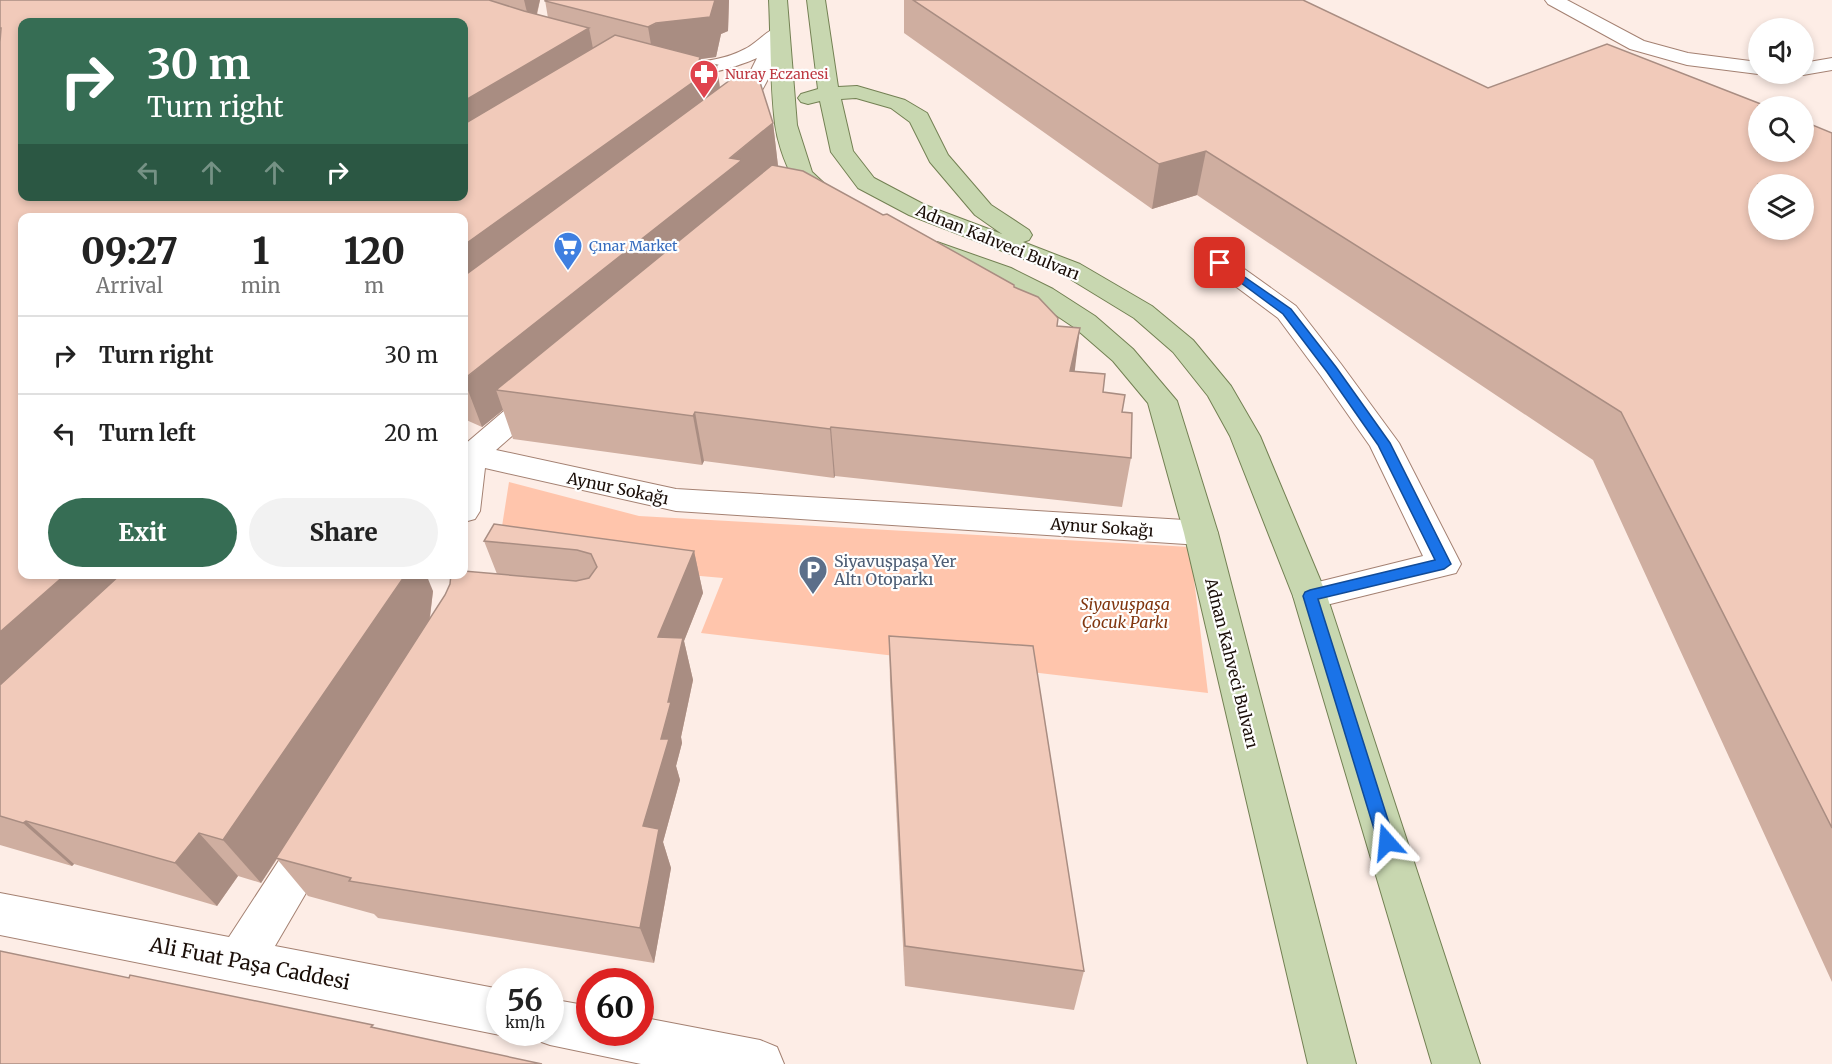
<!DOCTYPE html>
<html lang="en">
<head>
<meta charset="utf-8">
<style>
  :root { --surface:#fff; --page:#f2f2f2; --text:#222; --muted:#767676; --line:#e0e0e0; --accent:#366d54 }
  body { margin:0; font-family:Merriweather,serif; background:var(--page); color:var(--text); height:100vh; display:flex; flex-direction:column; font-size:22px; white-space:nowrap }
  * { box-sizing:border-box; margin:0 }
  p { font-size:20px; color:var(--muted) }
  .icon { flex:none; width:33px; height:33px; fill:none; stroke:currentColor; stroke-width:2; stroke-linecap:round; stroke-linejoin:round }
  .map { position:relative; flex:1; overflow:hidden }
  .panel { position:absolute; left:18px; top:213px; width:450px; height:366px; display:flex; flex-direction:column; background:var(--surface); border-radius:12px; box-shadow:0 3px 9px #0003 }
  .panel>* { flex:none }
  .hud { position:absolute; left:18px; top:18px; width:450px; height:183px; border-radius:12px; box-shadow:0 3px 9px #0003; background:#366d54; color:#fff; overflow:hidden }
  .fabs { position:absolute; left:1748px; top:18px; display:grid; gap:12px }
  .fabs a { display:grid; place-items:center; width:66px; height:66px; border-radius:50%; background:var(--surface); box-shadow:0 3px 9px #0003; font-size:30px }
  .speed { position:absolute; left:486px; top:968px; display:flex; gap:12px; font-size:30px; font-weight:700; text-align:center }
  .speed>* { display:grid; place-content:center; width:78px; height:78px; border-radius:50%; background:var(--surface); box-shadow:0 3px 9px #0003; line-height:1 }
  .speed small { font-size:15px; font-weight:400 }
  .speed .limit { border:9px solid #d22; background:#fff; color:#111 }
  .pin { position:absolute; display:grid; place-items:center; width:51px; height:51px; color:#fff; margin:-26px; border-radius:12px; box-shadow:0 3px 9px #0006 }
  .me { position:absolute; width:66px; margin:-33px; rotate:342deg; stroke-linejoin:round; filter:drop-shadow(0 0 4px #0008) }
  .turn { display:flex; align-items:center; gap:21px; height:126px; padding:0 30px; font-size:27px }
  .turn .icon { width:78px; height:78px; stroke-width:2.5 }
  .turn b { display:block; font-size:42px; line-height:51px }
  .lanes { display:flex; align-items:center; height:57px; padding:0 30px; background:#0003; justify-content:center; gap:30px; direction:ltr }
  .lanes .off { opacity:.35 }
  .eta { display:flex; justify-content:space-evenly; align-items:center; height:102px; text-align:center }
  .eta b { font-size:36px; font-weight:800; line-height:42px }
  .cta { display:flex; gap:12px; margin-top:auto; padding:12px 30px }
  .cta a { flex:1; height:69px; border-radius:36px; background:var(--accent); color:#fff; font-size:24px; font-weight:800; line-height:69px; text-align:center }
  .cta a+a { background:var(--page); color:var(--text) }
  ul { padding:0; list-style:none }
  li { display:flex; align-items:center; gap:18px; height:78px; padding:0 30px; border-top:2px solid var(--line) }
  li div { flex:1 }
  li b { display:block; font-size:22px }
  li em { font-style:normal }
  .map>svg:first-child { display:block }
  .green { fill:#ffc5ac }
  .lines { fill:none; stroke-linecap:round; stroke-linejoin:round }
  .minor-casing { stroke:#a48172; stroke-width:2 }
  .major-casing { stroke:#738053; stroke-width:2 }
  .minor { fill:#fff; fill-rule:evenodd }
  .major { fill:#c8d7b0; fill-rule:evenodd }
  .wall { fill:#cfaea0; fill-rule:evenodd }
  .shaded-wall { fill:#a98d82 }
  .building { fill:#f1caba; stroke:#a98d82; stroke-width:1.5; fill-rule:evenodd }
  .route { fill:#1a73e8; stroke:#114b97; stroke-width:1.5 }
  .labels { text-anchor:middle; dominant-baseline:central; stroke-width:4.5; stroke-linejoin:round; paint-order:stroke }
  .far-health-label { font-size:14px; fill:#be3a42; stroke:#fefefe; text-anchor:start }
  .far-shop-label { font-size:14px; fill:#366cbe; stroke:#fefefe; text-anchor:start }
  .street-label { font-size:16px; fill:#1a0e08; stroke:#fefefe }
  .service-label { font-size:16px; fill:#4e5e75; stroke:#fefefe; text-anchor:start }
  .park-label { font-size:16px; font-style:italic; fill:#80350e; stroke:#fefefe }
  .near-street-label { font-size:20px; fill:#1a0e08; stroke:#fefefe }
</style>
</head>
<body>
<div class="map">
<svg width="1832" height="1064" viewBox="0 0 1832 1064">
  <rect width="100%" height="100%" fill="#fdede6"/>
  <polygon class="green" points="509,482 639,516 1190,547 1208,693 701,633 723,578 497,558"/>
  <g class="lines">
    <g class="minor-casing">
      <g id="minor">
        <polygon points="1545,0 1567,0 1644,41 1688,53 1758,62 1758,74 1760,74 1758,74 1687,65 1630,49 1548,4"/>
        <path d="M780,26L787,28L789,32C778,55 756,124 726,116L722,112L737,98L757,58C735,68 689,81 665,75L662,71L665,67L672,65C697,62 723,61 745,49C757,43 768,29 780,26Z"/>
        <polygon points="1832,58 1832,70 1803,75 1797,74 1803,74 1803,63"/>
        <polygon points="1220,255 1229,258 1296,306 1341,364 1399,443 1461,564 1456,573 1310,609 1298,605 1293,596 1298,587 1423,556 1370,446 1321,376 1278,318 1211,268 1207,263 1211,258"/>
        <polygon points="541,386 551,388 556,395 551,402 496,450 676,489 1201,521 1213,525 1218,533 1213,541 1201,545 676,511 485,468 480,511 475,519 464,522 464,445 531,388"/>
        <polygon points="317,819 332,825 338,838 275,946 500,989 500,1032 508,1032 500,1035 0,935 0,893 229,937 302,825"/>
        <polygon points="550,999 590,1006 590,1032 640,1032 640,1017 760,1040 777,1047 784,1064 641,1064 550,1045 533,1039 531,1032 550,1032"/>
      </g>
    </g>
    <g class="major-casing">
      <g id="major">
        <path d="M769,0H787L797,125L812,172L842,200L838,205C800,214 779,153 775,124C770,83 771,41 769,0Z"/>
        <path d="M807,0H825L838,87L857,86L905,100L927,113L948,155L991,205L1029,230L1032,235L1029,240L1023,242L1080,264L1152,306L1193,340L1231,386L1260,436L1327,596L1480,1064H1432L1293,596L1230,436L1208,396L1173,352L1134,318L1062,274L909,215L858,188L831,152L820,101L808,104L801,102L798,98L801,94L818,89ZM856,98L891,108L910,122L930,162L975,215L1002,234L925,205L874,178L853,151L841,99Z"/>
        <polygon points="937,242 1011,268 1053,289 1095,316 1133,349 1177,401 1218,533 1356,1064 1308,1064 1184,533 1148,403 1113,361 1075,328 1035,301 993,278 928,254 925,249 928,244"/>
      </g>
    </g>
    <use href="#minor" class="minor"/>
    <use href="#major" class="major"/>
  </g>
  <g class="wall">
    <path d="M0,0H540L537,15L548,18L545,0H729L728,31L721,34L716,57L701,59V61L717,65L720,87L773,123L778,166L883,215L1014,287L1057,326L1080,328L1074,371L1103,392L1122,412L1131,458L1122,507L835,476L834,478L704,461L702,465L513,439L503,410L482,427L464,419V218H22V574L433,591L430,618L497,574L484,541L694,551L703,593L684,641L693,680L681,737L682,743L676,766L680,780L663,842L671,868L654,963L378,918L374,914L308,896L277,859L261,883L238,876L217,906L74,864L72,866L0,845ZM22,22H464V196H22Z"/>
    <polygon points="904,0 1303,0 1488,88 1832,133 1832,982 1593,460 1197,195 1152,209 904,33"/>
    <polygon points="889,636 1084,971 1074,1010 905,986 890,683"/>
  </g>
  <g class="shaded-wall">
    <polygon points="524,0 540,0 532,33"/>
    <polygon points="715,0 729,0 728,31 721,34 716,57 701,59 703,75 717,65 722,107 464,303 464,245 655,68 648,27"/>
    <polygon points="589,28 597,69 464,152 464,101"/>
    <polygon points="773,123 778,166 496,390 503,410 482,427 464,380"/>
    <polygon points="1206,151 1197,195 1152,209 1159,164"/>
    <polygon points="1080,328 1074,377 1070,371"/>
    <polygon points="695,412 704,461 702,465 693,416"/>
    <polygon points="831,427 835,476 834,478 830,429"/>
    <polygon points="694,551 703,593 684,641 693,680 681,737 682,743 676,766 680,780 663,842 671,868 654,963 640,928 643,826 661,739 658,637"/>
    <polygon points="66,574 156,574 0,719 0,632"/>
    <polygon points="406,574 426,574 433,591 429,623 261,883 223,840"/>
    <polygon points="26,821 74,864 72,866 23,823"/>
    <polygon points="199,833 238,876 217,906 175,863"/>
  </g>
  <g class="building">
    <polygon points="0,0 489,0 524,11 589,28 464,101 464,22 22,22 22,196 464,196 464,124 615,35 700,57 699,61 717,65 464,245 464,218 22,218 22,574 66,574 0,632 0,42 1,28 0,28"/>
    <polygon points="545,0 715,0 710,17 656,23 648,27 545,1"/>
    <path d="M913,0H1303L1488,88L1607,44L1766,106H1758V152H1803V121L1832,133V828L1621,412L1206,151L1159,164ZM1758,184H1803V230H1758Z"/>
    <polygon points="741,72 758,76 773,123 730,158 742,160 464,379 464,276"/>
    <polygon points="772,165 803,171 883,215 887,214 1014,285 1014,287 1038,297 1058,318 1057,326 1080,328 1070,371 1105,374 1103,392 1125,395 1122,412 1132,413 1131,458 831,427 830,429 695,412 693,416 496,390"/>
    <polygon points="494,524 694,551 658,637 683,638 668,702 671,702 661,739 669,739 643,826 659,829 640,928 349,881 351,878 276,858 445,595 450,584 451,574 464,574 464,571 576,581 589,578 597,567 591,554 577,550 484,541"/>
    <polygon points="121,574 406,574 223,840 199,833 175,863 26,821 23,823 0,816 0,685"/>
    <polygon points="889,636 1033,646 1084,971 905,946"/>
    <polygon points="0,951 129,978 130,975 373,1025 371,1027 542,1064 0,1064"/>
  </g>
  <polygon class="route" points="1220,260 1291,309 1336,367 1390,443 1451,564 1444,569 1318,599 1395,842 1393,847 1387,850 1380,847 1378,842 1303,596 1305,592 1310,590 1435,560 1378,445 1327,372 1283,314 1217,265 1217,261"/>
  <defs>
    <g id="pharmacy-pin" transform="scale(1.5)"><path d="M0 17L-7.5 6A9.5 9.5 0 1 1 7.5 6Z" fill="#e0444e" stroke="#fefefe"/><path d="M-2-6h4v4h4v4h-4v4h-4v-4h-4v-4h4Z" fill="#fff"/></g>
    <g id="supermarket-pin" transform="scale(1.5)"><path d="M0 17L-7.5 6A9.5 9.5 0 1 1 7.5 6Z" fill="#3f7fe0" stroke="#fefefe"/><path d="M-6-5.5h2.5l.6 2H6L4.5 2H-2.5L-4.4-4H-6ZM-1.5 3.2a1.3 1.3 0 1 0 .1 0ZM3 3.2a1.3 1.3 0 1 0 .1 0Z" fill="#fff"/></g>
    <g id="parking-pin" transform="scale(1.5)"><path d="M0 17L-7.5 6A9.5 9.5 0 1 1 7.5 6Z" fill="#5c6f8a" stroke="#fefefe"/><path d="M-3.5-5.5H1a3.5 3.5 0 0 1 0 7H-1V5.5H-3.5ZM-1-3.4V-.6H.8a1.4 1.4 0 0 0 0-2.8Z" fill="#fff"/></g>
  </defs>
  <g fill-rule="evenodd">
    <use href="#pharmacy-pin" x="704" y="74"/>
    <use href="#supermarket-pin" x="568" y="246"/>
    <use href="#parking-pin" x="813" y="570"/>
  </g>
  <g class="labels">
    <g class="far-health-label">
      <text x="725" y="74">Nuray Eczanesi</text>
    </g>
    <g class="far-shop-label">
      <text x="589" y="246">Çınar Market</text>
    </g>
    <g class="street-label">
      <text transform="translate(998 242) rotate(22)">Adnan Kahveci Bulvarı</text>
      <text transform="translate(618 488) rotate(12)">Aynur Sokağı</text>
      <text transform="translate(1102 527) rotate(4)">Aynur Sokağı</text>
      <text transform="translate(1232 663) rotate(76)">Adnan Kahveci Bulvarı</text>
    </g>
    <g class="service-label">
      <text x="834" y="561">Siyavuşpaşa Yer<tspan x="834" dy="18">Altı Otoparkı</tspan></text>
    </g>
    <g class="park-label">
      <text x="1125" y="604">Siyavuşpaşa<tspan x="1125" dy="18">Çocuk Parkı</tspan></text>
    </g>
    <g class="near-street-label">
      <text transform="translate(250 963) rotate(11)">Ali Fuat Paşa Caddesi</text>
    </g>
  </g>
</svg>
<div class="fabs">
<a><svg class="icon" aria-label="sound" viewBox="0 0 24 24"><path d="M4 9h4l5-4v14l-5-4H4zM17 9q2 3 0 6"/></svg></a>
<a><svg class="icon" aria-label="search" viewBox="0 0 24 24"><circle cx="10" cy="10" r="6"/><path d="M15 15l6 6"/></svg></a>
<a><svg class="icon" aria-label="layers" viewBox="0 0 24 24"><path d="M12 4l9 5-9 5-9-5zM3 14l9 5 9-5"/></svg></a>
</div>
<div class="speed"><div>56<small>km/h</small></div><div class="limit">60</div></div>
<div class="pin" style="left:1220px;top:263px;background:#d93025"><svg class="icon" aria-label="arrive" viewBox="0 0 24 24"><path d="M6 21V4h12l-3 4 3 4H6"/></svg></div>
<svg class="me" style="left:1387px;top:842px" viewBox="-20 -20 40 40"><path d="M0-17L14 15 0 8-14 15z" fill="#1a73e8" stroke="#fff" stroke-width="4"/></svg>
<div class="hud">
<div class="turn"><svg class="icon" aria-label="right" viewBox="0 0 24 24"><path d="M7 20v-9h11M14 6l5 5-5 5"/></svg><div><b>30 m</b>Turn right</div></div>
<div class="lanes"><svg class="icon off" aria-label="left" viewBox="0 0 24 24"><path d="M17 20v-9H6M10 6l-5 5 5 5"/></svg><svg class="icon off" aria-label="ahead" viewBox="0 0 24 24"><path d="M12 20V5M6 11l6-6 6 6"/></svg><svg class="icon off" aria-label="ahead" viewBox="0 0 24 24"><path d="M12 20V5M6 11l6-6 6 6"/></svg><svg class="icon" aria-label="right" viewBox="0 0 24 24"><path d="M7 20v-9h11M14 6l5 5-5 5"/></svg></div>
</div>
<section class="panel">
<div class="eta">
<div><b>09:27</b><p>Arrival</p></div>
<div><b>1</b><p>min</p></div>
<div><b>120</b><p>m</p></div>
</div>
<ul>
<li><svg class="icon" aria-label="right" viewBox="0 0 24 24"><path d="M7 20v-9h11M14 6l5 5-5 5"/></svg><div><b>Turn right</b></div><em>30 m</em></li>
<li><svg class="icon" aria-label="left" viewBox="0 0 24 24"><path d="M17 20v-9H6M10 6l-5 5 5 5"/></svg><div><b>Turn left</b></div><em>20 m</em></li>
</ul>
<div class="cta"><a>Exit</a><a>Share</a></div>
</section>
</div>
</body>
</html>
